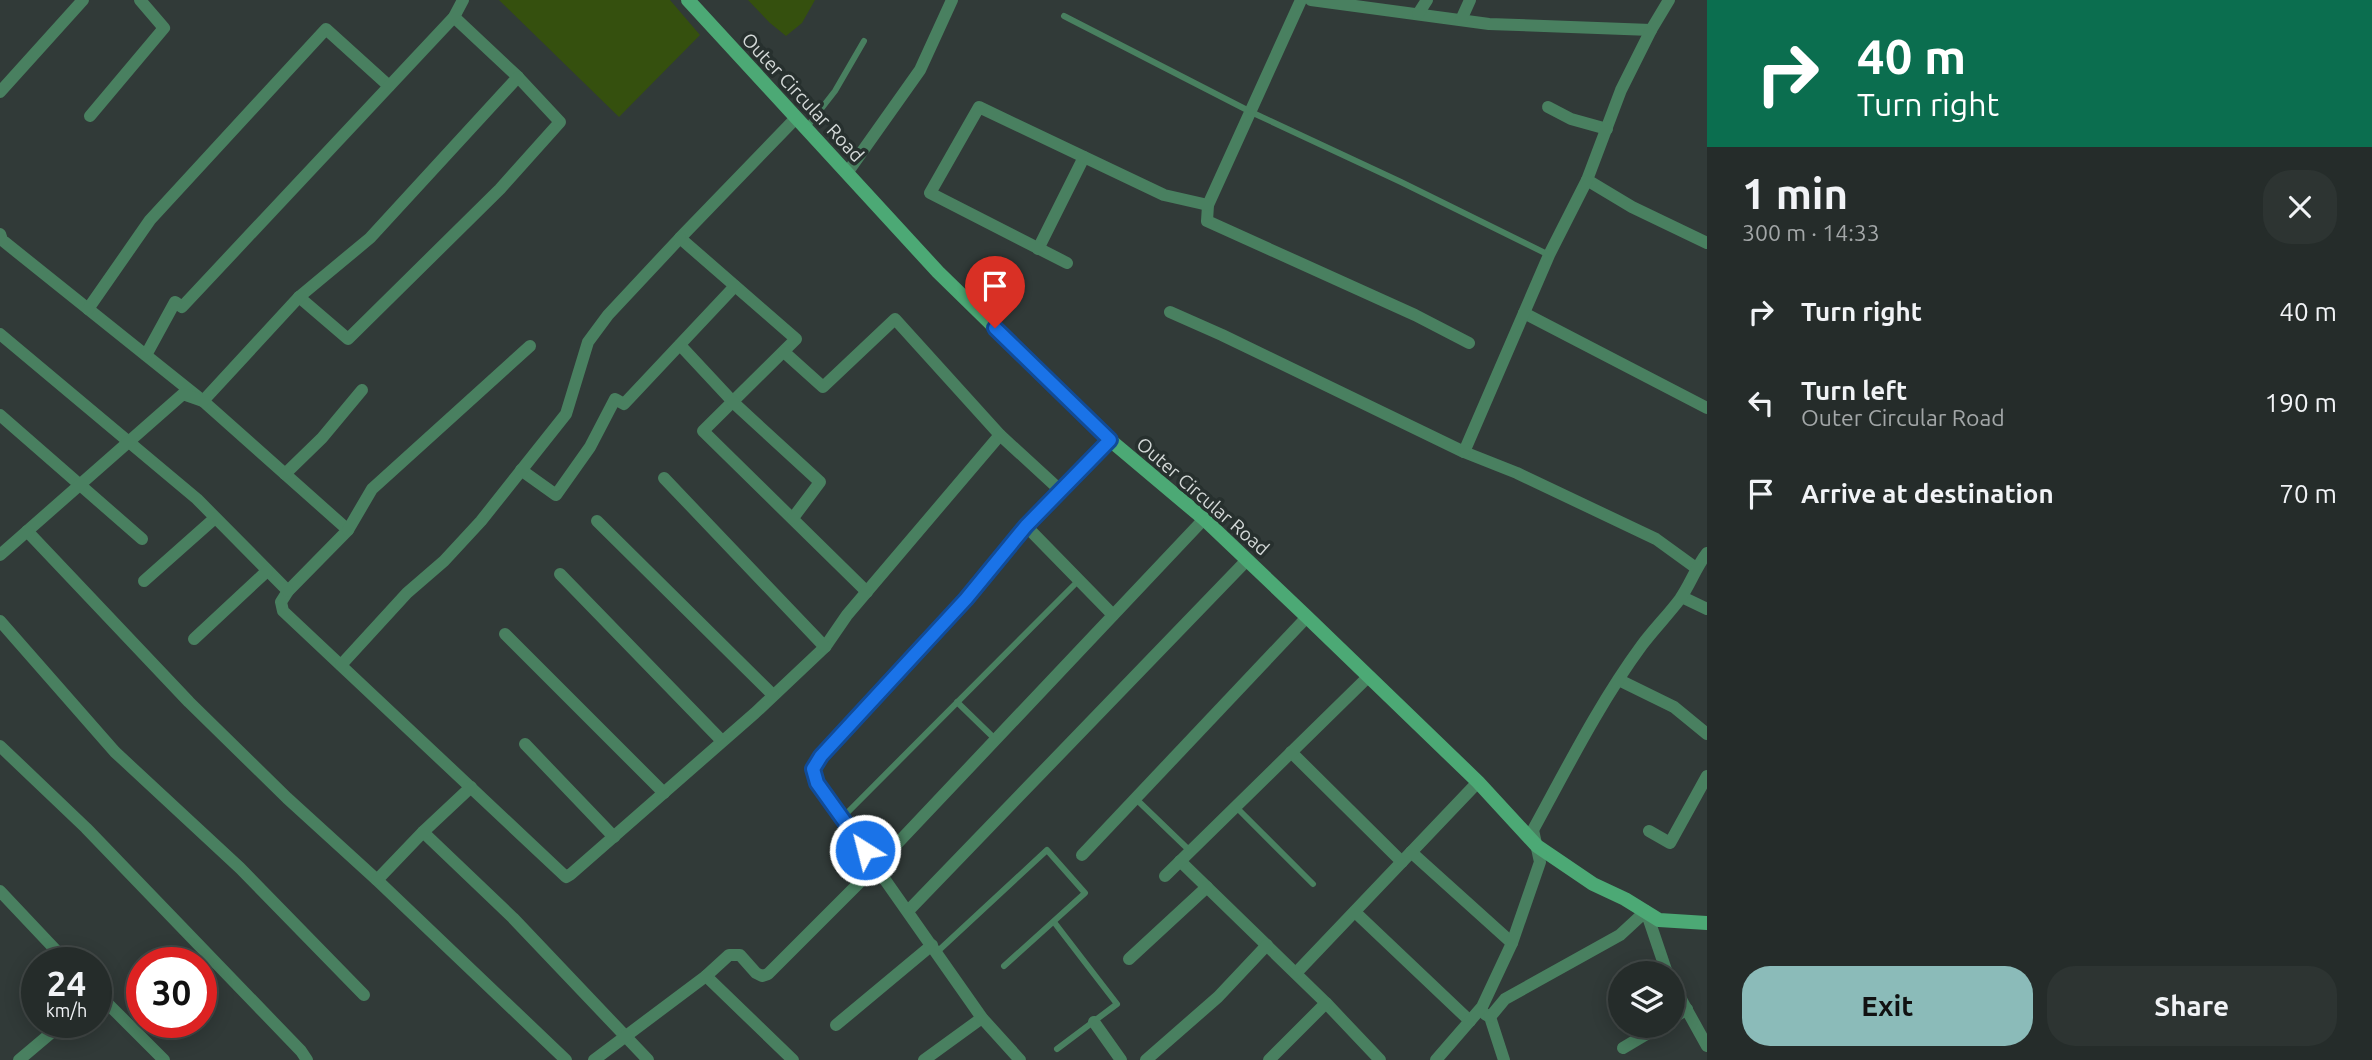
<!DOCTYPE html>
<html lang="en">
<head>
<meta charset="utf-8">
<style>
  :root { --surface:#252c2a; --page:#2d3432; --text:#f1f3f6; --muted:#a3a7a8; --line:#424847; --accent:#8bbbb9 }
  body { margin:0; font-family:Ubuntu,sans-serif; background:var(--page); color:var(--text); height:100vh; display:flex; flex-direction:column; font-size:26px; white-space:nowrap }
  * { box-sizing:border-box; margin:0 }
  p { font-size:23px; color:var(--muted) }
  .icon { flex:none; width:38px; height:38px; fill:none; stroke:currentColor; stroke-width:2; stroke-linecap:round; stroke-linejoin:round }
  .map { position:relative; flex:1; overflow:hidden }
  .side { display:flex; flex-direction:column; background:var(--surface); width:665px }
  .side>* { flex:none }
  .top-card { background:#0b6e4f; color:#fff; overflow:hidden }
  .buttons { position:absolute; left:1608px; top:961px; display:grid; gap:14px }
  .buttons a { display:grid; place-items:center; width:77px; height:77px; border-radius:50%; background:var(--surface); box-shadow:0 4px 18px #0003,0 0 0 2px var(--line); font-size:35px }
  .speed { position:absolute; left:21px; top:947px; display:flex; gap:14px; font-size:35px; font-weight:700; text-align:center }
  .speed>* { display:grid; place-content:center; width:91px; height:91px; border-radius:50%; background:var(--surface); box-shadow:0 4px 18px #0003,0 0 0 2px var(--line); line-height:1 }
  .speed small { font-size:18px; font-weight:400 }
  .speed .limit { border:10px solid #d22; background:#fff; color:#111 }
  .pin { position:absolute; display:grid; place-items:center; width:60px; height:60px; color:#fff; margin:-72px -30px; border-radius:50% 50% 50% 0; rotate:-45deg; box-shadow:0 0 7px #0007 }
  .pin .icon { rotate:45deg }
  .me { position:absolute; width:77px; margin:-38px; rotate:324deg; stroke-linejoin:round; filter:drop-shadow(0 0 5px #0008) }
  .turn { display:flex; align-items:center; gap:24px; height:147px; padding:0 35px; font-size:32px }
  .turn .icon { width:91px; height:91px; stroke-width:2.5 }
  .turn b { display:block; font-size:49px; line-height:60px }
  .round { display:grid; place-items:center; flex:none; width:74px; height:74px; border-radius:28px; background:var(--page) }
  .headline { display:flex; align-items:center; justify-content:space-between; height:119px; padding:0 35px }
  h1 { font-size:42px; font-weight:700; line-height:52px }
  .cta { display:flex; gap:14px; margin-top:auto; padding:14px 35px }
  .cta a { flex:1; height:80px; border-radius:28px; background:var(--accent); color:#111; font-size:28px; font-weight:700; line-height:80px; text-align:center }
  .cta a+a { background:var(--page); color:var(--text) }
  ul { padding:0; list-style:none }
  li { display:flex; align-items:center; gap:21px; height:91px; padding:0 35px }
  li div { flex:1 }
  li b { display:block; font-size:26px }
  li em { font-style:normal }
  main { display:flex; flex:1; min-height:0 }
  .map>svg:first-child { display:block }
  .green { fill:#35500e }
  .lines { fill:none; stroke-linecap:round; stroke-linejoin:round }
  .service { stroke:#498060; stroke-width:6 }
  .minor { stroke:#498060; stroke-width:12 }
  .secondary { stroke:#4ca975; stroke-width:14 }
  .route-casing { stroke:#114b97; stroke-width:18 }
  .route { stroke:#1a73e8; stroke-width:12 }
  .labels { text-anchor:middle; dominant-baseline:central; stroke-width:7; stroke-linejoin:round; paint-order:stroke }
  .street-label { font-size:19px; fill:#d4d9d8; stroke:#27302e }
</style>
</head>
<body>
<main>
<div class="map">
<svg width="1707" height="1060" viewBox="0 0 1707 1060">
  <rect width="100%" height="100%" fill="#313a38"/>
  <g class="green">
    <polygon points="499,0 670,0 700,35 619,117"/>
    <polygon points="748,0 815,0 802,23 786,36 770,23"/>
  </g>
  <g class="lines">
    <g class="service">
      <polyline points="1064,16 1251,112 1401,182 1549,255"/>
      <polyline points="807,127 835,91 864,41"/>
      <polyline points="957,702 995,739"/>
      <polyline points="1135,798 1190,851"/>
      <polyline points="1236,807 1313,884"/>
      <polyline points="842,818 1079,580"/>
      <polyline points="1054,922 1117,1004 1057,1049"/>
      <polyline points="937,952 1047,850 1085,893 1004,966"/>
    </g>
    <g class="minor">
      <polyline points="1301,0 1208,205 1207,221 1415,315 1469,343"/>
      <polyline points="1311,0 1489,24 1651,30"/>
      <polyline points="1418,14 1427,0"/>
      <polyline points="1461,20 1470,0"/>
      <polyline points="0,92 83,0"/>
      <polyline points="1548,107 1571,119 1607,129"/>
      <polyline points="90,116 164,28 140,0"/>
      <polyline points="796,118 680,238 796,339 703,431 867,592"/>
      <polyline points="847,173 920,70 952,0"/>
      <polyline points="1587,180 1632,207 1707,243"/>
      <polyline points="0,234 2,240 203,401 348,530 288,591 281,602 283,611 566,877 571,874 755,713 825,647 847,615 1000,435"/>
      <polyline points="1038,249 1084,157"/>
      <polyline points="1067,263 930,193 979,107 1164,195 1208,205"/>
      <polyline points="299,297 348,339 500,189 560,122 518,77 454,17"/>
      <polyline points="88,309 150,220 326,29 389,86"/>
      <polyline points="1170,312 1222,335 1464,452 1517,473 1656,539 1696,568"/>
      <polyline points="1524,313 1707,408"/>
      <polyline points="0,334 197,499 288,591"/>
      <polyline points="680,345 735,404 820,482 793,518"/>
      <polyline points="784,352 823,387 895,319 1000,435 1061,491"/>
      <polyline points="146,355 175,302 182,307 454,17 463,0"/>
      <polyline points="0,415 142,539"/>
      <polyline points="1464,452 1549,255 1587,180 1621,90 1651,30 1669,0"/>
      <polyline points="521,470 556,495 590,447 615,399 624,404 735,286"/>
      <polyline points="285,474 322,438 362,390"/>
      <polyline points="664,478 825,647"/>
      <polyline points="597,521 773,695"/>
      <polyline points="1026,526 1113,615"/>
      <polyline points="348,530 372,489 530,346"/>
      <polyline points="27,531 189,702 287,798 377,880 566,1060"/>
      <polyline points="0,555 183,394 203,401 299,297 370,238 518,77"/>
      <polyline points="560,574 722,741"/>
      <polyline points="144,581 215,518"/>
      <polyline points="1682,597 1707,609"/>
      <polyline points="0,621 115,752 240,868 364,995"/>
      <polyline points="505,634 664,793"/>
      <polyline points="194,639 267,571"/>
      <polyline points="341,665 407,593 444,561 481,521 566,414 588,342 608,315 680,238"/>
      <polyline points="1619,680 1674,707 1707,734"/>
      <polyline points="525,744 614,837"/>
      <polyline points="0,746 86,828 301,1051 307,1060"/>
      <polyline points="1291,752 1402,862"/>
      <polyline points="1649,831 1670,843 1707,776"/>
      <polyline points="423,832 513,918 648,1060"/>
      <polyline points="1411,852 1512,943"/>
      <polyline points="1082,855 1307,617"/>
      <polyline points="1180,861 1326,1003 1380,1060"/>
      <polyline points="1165,876 1368,677"/>
      <polyline points="377,880 423,832 471,787"/>
      <polyline points="0,891 67,962"/>
      <polyline points="909,910 1247,560"/>
      <polyline points="1355,912 1470,1021"/>
      <polyline points="1129,959 1207,887"/>
      <polyline points="1296,973 1478,782"/>
      <polyline points="706,976 793,1060"/>
      <polyline points="1673,985 1707,1046"/>
      <polyline points="96,992 164,1060"/>
      <polyline points="1485,1014 1490,1017 1504,1060"/>
      <polyline points="1490,1017 1505,999 1620,935 1646,911 1667,973"/>
      <polyline points="1673,1018 1687,1009"/>
      <polyline points="1094,1022 1121,1060"/>
      <polyline points="836,1025 932,945"/>
      <polyline points="1623,1048 1660,1026"/>
      <polyline points="19,1060 64,1022"/>
      <polyline points="594,1060 706,976 729,955 740,955 756,973 762,976 768,974 877,865 1204,519"/>
      <polyline points="924,1060 982,1018"/>
      <polyline points="1020,1060 982,1018 817,783 813,769 821,756 966,599 1026,526 1110,440"/>
      <polyline points="1146,1060 1218,997 1267,945"/>
      <polyline points="1269,1060 1326,1003"/>
      <path d="M1436,1060L1482,1007L1512,943L1540,862L1533,830C1567,768 1600,702 1642,645C1654,629 1668,615 1680,599C1690,585 1696,567 1707,553"/>
    </g>
    <polyline class="secondary" points="688,0 938,272 1110,440 1204,519 1307,617 1478,782 1537,846 1593,884 1625,899 1659,920 1707,923"/>
  </g>
  <g class="lines">
    <g class="route-casing">
      <polyline id="route" points="865,850 817,783 813,769 821,756 966,599 1026,526 1110,440 995,328"/>
    </g>
    <use href="#route" class="route"/>
  </g>
  <g class="labels">
    <g class="street-label">
      <text transform="translate(803 97) rotate(47)">Outer Circular Road</text>
      <text transform="translate(1203 496) rotate(41)">Outer Circular Road</text>
    </g>
  </g>
</svg>
<div class="buttons">
<a><svg class="icon" aria-label="layers" viewBox="0 0 24 24"><path d="M12 4l9 5-9 5-9-5zM3 14l9 5 9-5"/></svg></a>
</div>
<div class="speed"><div>24<small>km/h</small></div><div class="limit">30</div></div>
<div class="pin" style="left:995px;top:328px;background:#d93025"><svg class="icon" aria-label="arrive" viewBox="0 0 24 24"><path d="M6 21V4h12l-3 4 3 4H6"/></svg></div>
<svg class="me" style="left:865px;top:850px" viewBox="-20 -20 40 40"><circle r="17" fill="#1a73e8" stroke="#fff" stroke-width="3"/><path d="M0-11L8 9 0 5-8 9z" fill="#fff"/></svg>
</div>
<section class="side">
<div class="top-card">
<div class="turn"><svg class="icon" aria-label="right" viewBox="0 0 24 24"><path d="M7 20v-9h11M14 6l5 5-5 5"/></svg><div><b>40 m</b>Turn right</div></div>
</div>
<div class="headline"><div><h1>1 min</h1><p>300 m · 14:33</p></div><a class="round"><svg class="icon" aria-label="close" viewBox="0 0 24 24"><path d="M6 6l12 12M18 6L6 18"/></svg></a></div>
<ul>
<li><svg class="icon" aria-label="right" viewBox="0 0 24 24"><path d="M7 20v-9h11M14 6l5 5-5 5"/></svg><div><b>Turn right</b></div><em>40 m</em></li>
<li><svg class="icon" aria-label="left" viewBox="0 0 24 24"><path d="M17 20v-9H6M10 6l-5 5 5 5"/></svg><div><b>Turn left</b><p>Outer Circular Road</p></div><em>190 m</em></li>
<li><svg class="icon" aria-label="arrive" viewBox="0 0 24 24"><path d="M6 21V4h12l-3 4 3 4H6"/></svg><div><b>Arrive at destination</b></div><em>70 m</em></li>
</ul>
<div class="cta"><a>Exit</a><a>Share</a></div>
</section>
</main>
</body>
</html>
